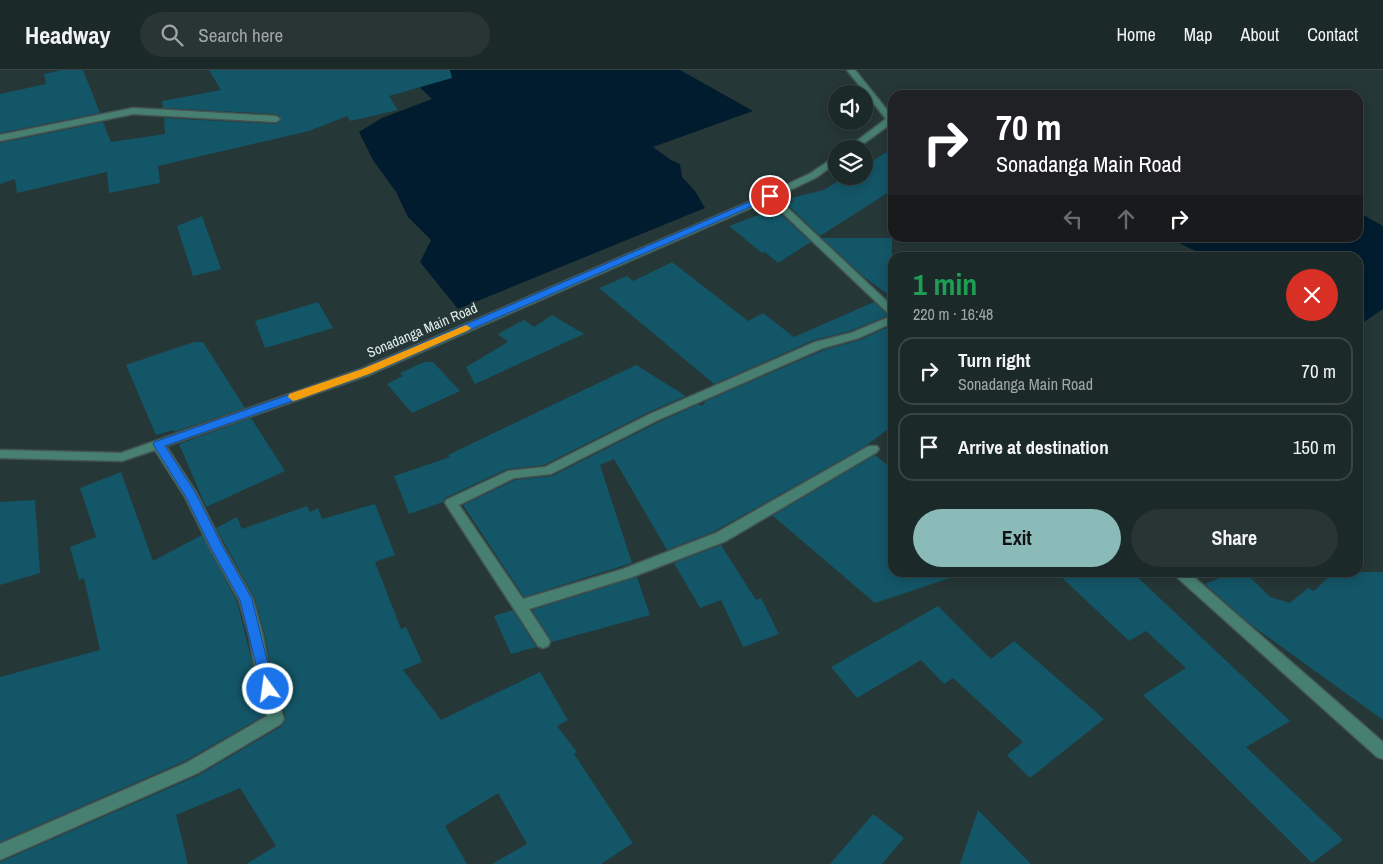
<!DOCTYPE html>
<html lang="en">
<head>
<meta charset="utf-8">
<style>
  :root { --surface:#1c2929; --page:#293535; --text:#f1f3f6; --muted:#a0a6a8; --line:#3a4546; --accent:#8bbbb9 }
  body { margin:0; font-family:"Archivo Narrow",sans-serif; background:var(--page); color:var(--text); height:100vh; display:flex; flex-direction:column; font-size:19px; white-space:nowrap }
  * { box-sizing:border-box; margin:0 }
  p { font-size:16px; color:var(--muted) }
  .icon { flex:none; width:28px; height:28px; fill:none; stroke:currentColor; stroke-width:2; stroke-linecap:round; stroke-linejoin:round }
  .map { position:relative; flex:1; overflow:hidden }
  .panel { position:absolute; left:888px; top:182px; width:475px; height:325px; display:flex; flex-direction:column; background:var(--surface); border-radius:15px; box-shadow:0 2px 12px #0003,0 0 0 1px var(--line) }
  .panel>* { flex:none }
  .top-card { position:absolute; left:888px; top:20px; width:475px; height:152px; border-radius:15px; box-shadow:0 2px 12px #0003,0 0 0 1px var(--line); background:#202124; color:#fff; overflow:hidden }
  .fabs { position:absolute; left:828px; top:15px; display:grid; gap:10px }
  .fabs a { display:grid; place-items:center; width:45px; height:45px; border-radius:50%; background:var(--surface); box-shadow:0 2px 12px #0003,0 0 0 1px var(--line); font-size:25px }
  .pin { position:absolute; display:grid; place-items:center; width:42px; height:42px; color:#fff; margin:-21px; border:2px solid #fff; border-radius:50%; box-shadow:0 1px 5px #0007 }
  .me { position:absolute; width:55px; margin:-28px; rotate:346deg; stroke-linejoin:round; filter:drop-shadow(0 0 4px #0008) }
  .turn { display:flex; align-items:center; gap:18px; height:105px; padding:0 25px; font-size:22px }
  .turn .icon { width:65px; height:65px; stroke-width:2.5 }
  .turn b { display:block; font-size:35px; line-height:42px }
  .lanes { display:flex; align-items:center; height:48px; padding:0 25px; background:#0003; justify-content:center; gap:25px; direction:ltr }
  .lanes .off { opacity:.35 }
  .round { display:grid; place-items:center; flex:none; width:52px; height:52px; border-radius:26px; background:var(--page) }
  .head { display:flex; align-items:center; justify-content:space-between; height:85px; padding:0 25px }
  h1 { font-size:30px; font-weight:700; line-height:38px; color:#1e9e55 }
  .action { display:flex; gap:10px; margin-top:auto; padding:10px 25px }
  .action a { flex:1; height:58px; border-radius:30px; background:var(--accent); color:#111; font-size:20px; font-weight:700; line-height:58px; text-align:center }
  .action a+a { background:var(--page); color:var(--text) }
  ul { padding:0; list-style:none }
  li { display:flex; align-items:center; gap:15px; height:68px; margin:0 10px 8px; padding:0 15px; border:2px solid var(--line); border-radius:15px }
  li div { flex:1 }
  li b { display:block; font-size:19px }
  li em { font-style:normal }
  header { display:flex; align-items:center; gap:30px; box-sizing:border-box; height:70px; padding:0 25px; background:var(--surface); border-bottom:1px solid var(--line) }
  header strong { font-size:24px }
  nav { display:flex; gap:28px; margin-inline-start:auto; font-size:18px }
  .search { width:350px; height:45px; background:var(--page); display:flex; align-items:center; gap:12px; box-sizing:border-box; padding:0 18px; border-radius:28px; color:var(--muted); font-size:19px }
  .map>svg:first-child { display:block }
  .water { fill:#001c2e }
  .building { fill:#135667 }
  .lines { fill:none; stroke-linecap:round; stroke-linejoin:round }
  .minor-casing { stroke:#445454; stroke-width:3 }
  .minor { fill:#478070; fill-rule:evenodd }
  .route { fill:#1a73e8; stroke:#114b97 }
  .slow { fill:#f59e0b }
  .labels { text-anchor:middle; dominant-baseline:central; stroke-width:4; stroke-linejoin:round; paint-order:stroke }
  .street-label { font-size:14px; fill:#e3eeee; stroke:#263737 }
</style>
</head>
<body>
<header>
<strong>Headway</strong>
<div class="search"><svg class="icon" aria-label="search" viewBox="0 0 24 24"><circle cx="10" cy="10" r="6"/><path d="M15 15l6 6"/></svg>Search here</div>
<nav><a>Home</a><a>Map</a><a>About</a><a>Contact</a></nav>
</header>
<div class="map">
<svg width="1383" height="794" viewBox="0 0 1383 794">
  <rect width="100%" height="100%" fill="#263737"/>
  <g class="water">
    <polygon points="402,0 680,0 753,41 653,77 671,90 680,94 682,107 695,121 705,138 458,239 420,192 431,170 408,147 396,122 373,90 359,62 382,48 432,29"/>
    <polygon points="1358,142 1383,156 1383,239 1358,256 1358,188 1208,187 1177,172 1188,168 1358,168"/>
  </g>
  <g class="building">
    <polygon points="62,0 83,0 100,43 0,63 0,24 46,14 44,4"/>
    <polygon points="209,0 450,0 452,8 389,26 398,40 350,51 347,46 309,61 158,96 160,113 109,123 107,102 17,123 15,109 0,114 0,73 103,52 111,72 165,64 164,48 276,54 281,50 281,48 276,44 163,38 162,31 221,20"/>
    <polygon points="892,79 892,120 820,166 787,134 794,131 791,128 824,120 846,106 864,106 864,96"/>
    <polygon points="775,139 811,172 778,193 765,182 762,183 729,156"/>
    <polygon points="202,146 221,199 193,206 177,156"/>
    <polygon points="822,168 892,168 892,234 885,227 889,225 864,207"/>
    <polygon points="672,192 748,251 763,243 794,267 874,232 889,245 850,261 814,270 714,314 599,218 627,206 633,211"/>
    <polygon points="318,232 333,258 265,278 255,251"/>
    <polygon points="552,245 584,264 475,314 466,297 508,272 498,264 524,250 534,257"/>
    <polygon points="892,255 892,356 864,377 715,461 667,480 614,389 600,395 632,493 524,527 463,435 515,410 552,406 659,352 699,334 702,336 706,331 824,280 860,270"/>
    <polygon points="194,272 203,272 245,338 174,362 173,360 156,365 126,295"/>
    <polygon points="424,292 433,292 460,321 412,343 387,314 403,306 400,303"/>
    <polygon points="636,295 686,326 649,342 544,395 507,399 445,428 443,432 409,444 394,406 450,387 448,385"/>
    <polygon points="251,348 285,401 206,437 179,374"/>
    <polygon points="875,385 892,399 892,502 949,502 950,508 875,533 773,446 767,449"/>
    <polygon points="121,402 153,491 202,465 237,531 265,645 185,691 0,772 0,607 100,580 84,508 79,510 70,477 96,467 80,418"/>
    <polygon points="35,430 40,503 0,515 0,432"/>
    <polygon points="375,434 395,485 375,492 401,559 406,557 422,592 403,600 441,650 540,602 568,650 557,656 577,682 574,684 633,773 601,794 492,794 527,774 498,723 445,756 467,794 246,794 276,776 240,718 176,745 188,794 0,794 0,792 199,705 282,656 286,648 272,605 265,566 255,529 216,458 237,447 242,459 307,436 310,442 318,438 322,449"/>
    <polygon points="721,475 756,530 761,528 779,564 743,577 721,530 700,538 674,493"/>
    <polygon points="1056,502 1132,502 1290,651 1246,677 1343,770 1312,793 1143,625 1186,598 1146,561 1129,571"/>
    <polygon points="1234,502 1245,502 1270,527 1290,533 1308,518 1314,521 1334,502 1383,502 1383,650 1250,554 1205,514"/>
    <polygon points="637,507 650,545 552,572 532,540"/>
    <polygon points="938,536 991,589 1014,571 1104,649 1030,708 1007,685 1023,672 953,608 944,614 921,590 857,628 831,597"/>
    <polygon points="513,540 536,577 511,584 494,546"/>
    <polygon points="978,740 1031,794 960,794"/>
    <polygon points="873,744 904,768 882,794 830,794"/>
  </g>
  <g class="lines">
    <g class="minor-casing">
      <g id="minor">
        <polygon points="847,0 855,0 892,46 892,53 856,79 846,79 886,49"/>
        <polygon points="133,38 276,46 280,49 276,52 133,44 0,71 0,65"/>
        <polygon points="836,86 836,93 817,107 776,127 892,236 892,244 888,243 769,130 369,305 166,376 196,422 223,476 253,529 263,566 270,605 284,649 281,654 198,703 0,790 0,774 186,693 267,646 256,605 249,566 239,530 210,478 185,427 155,380 122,391 0,388 0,380 121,383 361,299 767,124 811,103"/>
        <polygon points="892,246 892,253 859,268 823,278 658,350 551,404 514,408 459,435 523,529 623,499 716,463 869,376 877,376 879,379 877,382 726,471 632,507 529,539 548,568 550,572 548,576 543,578 538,576 445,433 446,430 508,401 545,397 650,344 815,272 851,263"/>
        <polygon points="1171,502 1188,502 1383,672 1383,689 1377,687"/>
      </g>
    </g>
    <use href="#minor" class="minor"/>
  </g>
  <polygon class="route" points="770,123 774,126 773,127 369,304 165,376 195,422 223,477 252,529 274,619 272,623 268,625 263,623 240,530 211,478 186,427 153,374 154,372 362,299"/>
  <polygon class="slow" points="466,255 471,258 469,260 369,304 297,330 293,331 288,327 289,324 362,299"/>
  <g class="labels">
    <g class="street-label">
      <text transform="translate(422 260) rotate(-23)">Sonadanga Main Road</text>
    </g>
  </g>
</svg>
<div class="fabs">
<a><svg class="icon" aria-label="sound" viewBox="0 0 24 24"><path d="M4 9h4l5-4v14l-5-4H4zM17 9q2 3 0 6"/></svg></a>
<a><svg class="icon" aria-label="layers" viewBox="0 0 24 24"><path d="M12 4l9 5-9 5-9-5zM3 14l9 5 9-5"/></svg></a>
</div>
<div class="pin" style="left:770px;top:126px;background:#d93025"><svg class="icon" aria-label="arrive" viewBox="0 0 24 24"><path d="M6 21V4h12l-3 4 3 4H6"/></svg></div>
<svg class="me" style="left:268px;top:619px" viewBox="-20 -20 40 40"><circle r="17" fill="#1a73e8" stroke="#fff" stroke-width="3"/><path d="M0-11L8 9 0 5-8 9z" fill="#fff"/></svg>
<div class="top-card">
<div class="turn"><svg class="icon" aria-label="right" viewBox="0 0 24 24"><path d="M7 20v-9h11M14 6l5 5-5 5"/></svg><div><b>70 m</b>Sonadanga Main Road</div></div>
<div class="lanes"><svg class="icon off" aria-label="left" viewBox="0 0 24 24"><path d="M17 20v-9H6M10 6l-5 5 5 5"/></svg><svg class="icon off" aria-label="ahead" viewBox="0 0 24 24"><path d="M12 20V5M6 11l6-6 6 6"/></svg><svg class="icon" aria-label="right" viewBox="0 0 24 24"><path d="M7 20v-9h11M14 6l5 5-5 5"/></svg></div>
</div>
<section class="panel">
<div class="head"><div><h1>1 min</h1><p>220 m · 16:48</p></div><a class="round" style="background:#d93025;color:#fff"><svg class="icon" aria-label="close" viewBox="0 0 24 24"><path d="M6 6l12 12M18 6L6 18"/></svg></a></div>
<ul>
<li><svg class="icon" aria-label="right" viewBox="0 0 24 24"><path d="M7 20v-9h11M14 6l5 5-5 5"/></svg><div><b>Turn right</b><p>Sonadanga Main Road</p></div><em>70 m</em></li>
<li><svg class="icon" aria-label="arrive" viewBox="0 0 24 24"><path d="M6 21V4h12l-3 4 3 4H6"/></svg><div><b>Arrive at destination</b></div><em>150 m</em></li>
</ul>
<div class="action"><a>Exit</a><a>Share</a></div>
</section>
</div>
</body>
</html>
